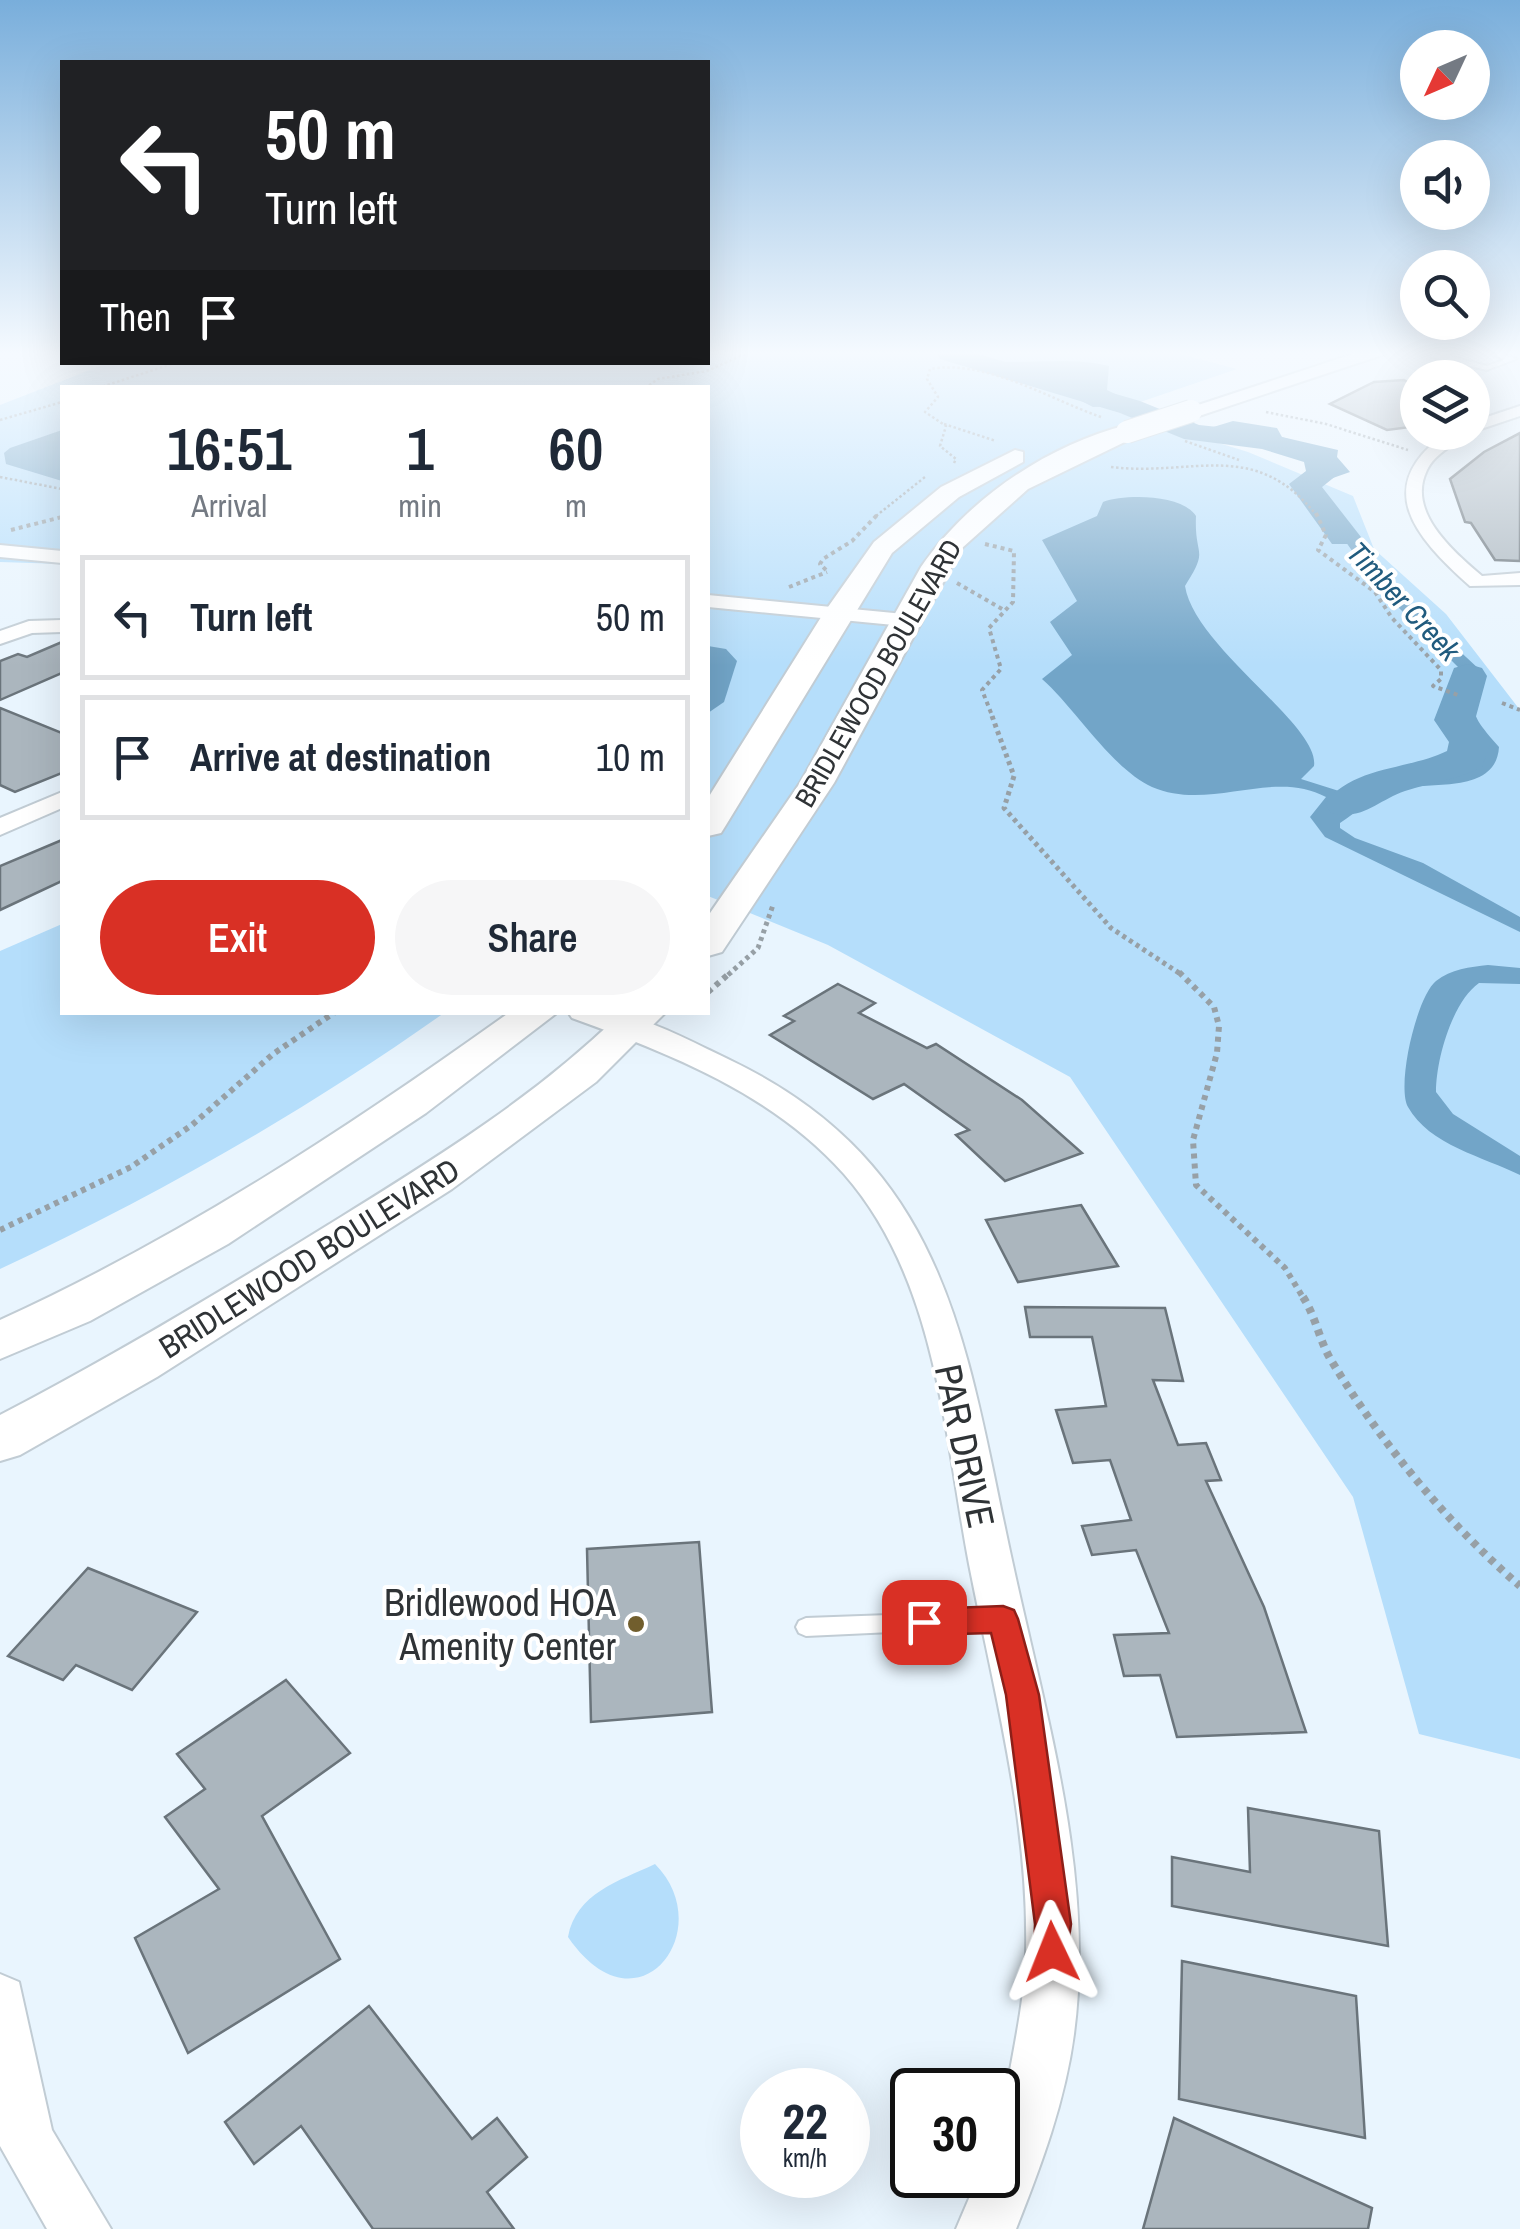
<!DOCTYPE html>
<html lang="en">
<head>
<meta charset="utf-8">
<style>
  :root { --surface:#fff; --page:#f6f6f7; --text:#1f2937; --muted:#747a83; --line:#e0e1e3; --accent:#d93025 }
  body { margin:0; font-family:"Archivo Narrow",sans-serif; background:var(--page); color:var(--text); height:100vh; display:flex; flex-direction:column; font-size:38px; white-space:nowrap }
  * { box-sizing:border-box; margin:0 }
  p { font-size:32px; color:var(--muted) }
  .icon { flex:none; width:55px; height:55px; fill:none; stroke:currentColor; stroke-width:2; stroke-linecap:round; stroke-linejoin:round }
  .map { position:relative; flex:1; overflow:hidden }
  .panel { position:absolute; left:60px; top:385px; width:650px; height:630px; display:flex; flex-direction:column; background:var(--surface); border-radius:0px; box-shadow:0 10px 40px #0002 }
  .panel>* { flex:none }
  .guide { position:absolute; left:60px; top:60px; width:650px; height:305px; border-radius:0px; box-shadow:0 10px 40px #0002; background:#202124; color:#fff; overflow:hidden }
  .needle { width:65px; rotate:226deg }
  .buttons { position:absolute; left:1400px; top:30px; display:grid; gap:20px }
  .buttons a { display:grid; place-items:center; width:90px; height:90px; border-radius:50%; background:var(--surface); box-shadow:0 10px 40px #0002; font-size:50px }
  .speed { position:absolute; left:740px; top:2068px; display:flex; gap:20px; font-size:50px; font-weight:700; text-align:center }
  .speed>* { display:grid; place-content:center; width:130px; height:130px; border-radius:50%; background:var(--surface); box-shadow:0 10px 40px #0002; line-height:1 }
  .speed small { font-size:25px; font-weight:400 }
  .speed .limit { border:5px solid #111; border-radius:15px; background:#fff; color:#111 }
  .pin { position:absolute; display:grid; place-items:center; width:85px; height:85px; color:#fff; margin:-42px; border-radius:20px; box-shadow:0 5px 15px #0006 }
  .me { position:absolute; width:110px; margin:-55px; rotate:358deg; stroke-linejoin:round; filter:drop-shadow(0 0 8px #0008) }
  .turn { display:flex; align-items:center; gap:35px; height:210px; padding:0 40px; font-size:45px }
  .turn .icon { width:130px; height:130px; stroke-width:2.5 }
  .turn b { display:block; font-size:70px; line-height:85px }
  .then { display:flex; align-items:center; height:95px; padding:0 40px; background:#0003; gap:20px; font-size:38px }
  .eta { display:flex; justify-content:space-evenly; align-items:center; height:170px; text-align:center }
  .eta b { font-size:60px; font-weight:600; line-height:70px }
  .primary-button { display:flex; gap:20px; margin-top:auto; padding:20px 40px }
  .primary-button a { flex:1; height:115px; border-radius:60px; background:var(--accent); color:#fff; font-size:40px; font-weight:600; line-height:115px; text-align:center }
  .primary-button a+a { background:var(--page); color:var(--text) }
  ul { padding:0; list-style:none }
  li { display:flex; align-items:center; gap:30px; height:125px; margin:0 20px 15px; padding:0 20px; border:5px solid var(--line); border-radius:0px }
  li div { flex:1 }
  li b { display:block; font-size:38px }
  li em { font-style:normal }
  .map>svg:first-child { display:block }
  .green { fill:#b5defb }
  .water { fill:#72a5c8 }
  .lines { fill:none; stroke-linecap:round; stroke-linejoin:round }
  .river { fill:#72a5c8; fill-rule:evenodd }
  .building { fill:#abb6be; stroke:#6a747b; stroke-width:2.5 }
  .lane-casing { stroke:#c1ccd4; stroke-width:4 }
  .street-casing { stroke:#c1ccd4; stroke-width:4 }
  .secondary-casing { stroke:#c1ccd4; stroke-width:4 }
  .path-far4 { stroke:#97a0a6; stroke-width:2.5; stroke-dasharray:2.5 2.5; stroke-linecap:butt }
  .path-far3 { stroke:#97a0a6; stroke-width:4; stroke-dasharray:4 4; stroke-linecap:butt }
  .path-far2 { stroke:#97a0a6; stroke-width:5; stroke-dasharray:4 4; stroke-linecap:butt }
  .path-far1 { stroke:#97a0a6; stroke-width:6; stroke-dasharray:5 5; stroke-linecap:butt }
  .path { stroke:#97a0a6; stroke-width:8; stroke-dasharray:6 6; stroke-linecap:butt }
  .lane { fill:#fff; fill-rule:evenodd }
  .street { fill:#fff; fill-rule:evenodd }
  .secondary { fill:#fff; fill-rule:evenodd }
  .secondary-bridge-casing { stroke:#c1ccd4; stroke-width:24; stroke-linecap:butt }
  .secondary-bridge { stroke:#fff; stroke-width:22 }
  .route { fill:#d93025; stroke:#8d1f18; stroke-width:2.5 }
  .poi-dot { fill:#715e2d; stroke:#fff; stroke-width:4 }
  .labels { text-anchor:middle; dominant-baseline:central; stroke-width:8; stroke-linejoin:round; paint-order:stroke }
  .far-street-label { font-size:28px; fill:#2f3336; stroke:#fff }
  .far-water-label { font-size:30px; font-style:italic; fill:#205b7e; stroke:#fff }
  .street-label { font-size:32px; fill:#2f3336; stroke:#fff }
  .near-street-label { font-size:38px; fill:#2f3336; stroke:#fff }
  .near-poi-label { font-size:38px; fill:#2f3336; stroke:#fff; text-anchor:end }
</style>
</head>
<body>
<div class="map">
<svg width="1520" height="2229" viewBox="0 0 1520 2229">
  <rect width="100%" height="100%" fill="#e9f5fe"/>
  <g class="green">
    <polygon points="708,354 1180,354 1237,369 1114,411 1248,452 1353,496 1374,549 1446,614 1520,710 1520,1759 1419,1734 1353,1497 1070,1077 828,945 708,896 708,388 62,388 62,564 0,562 0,405 108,363 708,362"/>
    <path d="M62,924V1012L444,1013C304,1112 156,1196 0,1269V951Z"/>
    <path d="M655,1864C720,1929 638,2039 568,1937C576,1893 619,1881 655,1864Z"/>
  </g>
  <g class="water">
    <path d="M943,354C961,354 979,362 998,362C1034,363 1073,357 1109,366L1107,390L1137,405L1093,407L1054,387Z"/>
    <path d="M1233,421L1277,428L1282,437L1338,450L1337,457L1350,472L1310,486L1382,579L1480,670C1482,717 1458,701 1499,747C1496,796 1427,780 1394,790C1373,796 1358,811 1340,823V828L1355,838L1423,863L1520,917V932L1325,837L1310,817L1326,797C1273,768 1210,812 1152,787C1111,768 1076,709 1042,679L1072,655L1050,622L1077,601L1042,540L1097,516L1103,502C1125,494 1182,494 1196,516C1194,558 1210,547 1185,586C1195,648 1320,725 1314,766L1301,779L1339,791L1381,772L1446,773L1467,763L1472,750L1445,720L1462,684L1458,667L1376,585L1334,525L1299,487L1322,476L1297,454L1301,449L1236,436L1246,431L1210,428Z"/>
    <polygon points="62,430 62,481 6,464 4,453 10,448"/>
    <polygon points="708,646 726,649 737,661 724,702 708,713"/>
    <path d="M1488,965L1520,968V984L1479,983C1452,1002 1436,1060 1436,1092L1453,1114L1520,1156V1175C1484,1157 1429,1145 1408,1107C1396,1085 1417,996 1436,981C1451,969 1470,967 1488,965Z"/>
  </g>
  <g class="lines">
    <g class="river">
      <polygon points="937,354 978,354 1140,401 1199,425 1265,432 1328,451 1337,475 1322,487 1361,537 1356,544 1332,544 1289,484 1306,471 1304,462 1262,449 1184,439 1120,413 940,359"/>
      <path d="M1468,664L1482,668L1487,676L1475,720L1491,742L1482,767C1457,780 1432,782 1405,791C1378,800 1363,821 1331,813L1325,804C1351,766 1409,770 1447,751L1449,742L1434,720L1454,668Z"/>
    </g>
  </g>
  <g class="building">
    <polygon points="1404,380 1418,387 1418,426 1387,430 1330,404 1374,382"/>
    <polygon points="1520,433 1520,561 1495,560 1471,523 1465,522 1450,479 1484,452"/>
    <polygon points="62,642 62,673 0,700 0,661 18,654 27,657"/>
    <polygon points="0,708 62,733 62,773 15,792 0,785"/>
    <polygon points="62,840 62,881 0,910 0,866"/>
    <polygon points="838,984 875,1003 859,1013 927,1048 936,1044 1022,1100 1082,1153 1005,1181 956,1135 969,1130 904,1084 873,1099 770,1035 794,1021 784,1016"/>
    <polygon points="1081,1205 1118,1266 1018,1282 986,1220"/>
    <polygon points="1025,1307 1165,1308 1183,1381 1153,1380 1178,1445 1206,1443 1221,1480 1206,1481 1264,1607 1306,1732 1177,1737 1160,1675 1124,1676 1114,1635 1169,1633 1136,1550 1092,1555 1082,1526 1131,1520 1110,1460 1073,1463 1056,1410 1106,1406 1092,1337 1030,1337"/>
    <polygon points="699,1542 712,1712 591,1722 587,1549"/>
    <polygon points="88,1568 197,1612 132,1690 76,1665 63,1680 8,1656"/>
    <polygon points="286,1680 350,1753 262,1816 340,1959 188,2053 135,1938 219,1889 165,1817 205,1789 177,1754"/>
    <polygon points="1248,1808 1379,1831 1388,1946 1172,1906 1172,1857 1250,1872"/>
    <polygon points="1182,1961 1356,1996 1365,2138 1179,2099"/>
    <polygon points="369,2006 472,2139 497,2118 527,2157 487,2192 514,2229 373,2229 301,2126 254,2164 225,2122"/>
    <polygon points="1174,2118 1372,2208 1368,2229 1143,2229"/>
  </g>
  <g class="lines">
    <g class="lane-casing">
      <g id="lane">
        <polygon points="1432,354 1442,354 1487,366 1506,359 1489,354 1502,354 1516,359 1487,370 1432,357"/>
        <polygon points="999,1611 1006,1613 1009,1619 1006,1625 999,1627 806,1636 799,1633 796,1627 799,1621 806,1618"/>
      </g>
    </g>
    <g class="street-casing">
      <g id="street">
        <polygon points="1520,406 1520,416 1472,432 1472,422"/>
        <path d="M1448,432H1468C1455,445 1435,453 1427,470C1406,512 1454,552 1482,576L1520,573V585L1470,586C1415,537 1370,486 1448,432Z"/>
        <polygon points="0,545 62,551 62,563 0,557"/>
        <polygon points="708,595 904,614 914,620 904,626 708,607"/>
        <polygon points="62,620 62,632 32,633 0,644 0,631 29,621"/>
        <polygon points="62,792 62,808 0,835 0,818"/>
        <path d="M568,1012C583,1012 600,1010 614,1013C653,1020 696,1044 732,1061C953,1168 966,1352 1013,1565C1046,1717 1095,1877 1074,2034C1065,2102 1041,2166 1016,2229H956L979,2175H998C998,2099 1024,2028 1026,1952C1029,1821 994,1692 969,1564C944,1433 937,1280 844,1174C773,1094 671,1054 572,1018Z"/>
        <polygon points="0,1974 19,1982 52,2130 111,2229 47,2229 0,2146"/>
      </g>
    </g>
    <g class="secondary-casing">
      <g id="secondary">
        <polygon points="1353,354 1385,354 1199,416 1183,416 1180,411"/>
        <path d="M1127,425L1135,427V437L1028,489L962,548L834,783L722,952L708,956V916L800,783L921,567C968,499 1046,446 1127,425Z"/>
        <polygon points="1015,450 1023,452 1023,462 959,497 892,553 726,825 721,833 708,836 708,798 823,614 874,542 941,487"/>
        <path d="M510,1012H558L426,1113L228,1244L90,1321L0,1359V1320C182,1237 348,1128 510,1012Z"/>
        <path d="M622,1012H666L596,1082L452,1189L157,1377L20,1455L0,1461V1415C112,1357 220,1292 328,1225C431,1161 535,1098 622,1012Z"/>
      </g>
    </g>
    <g class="path-far4">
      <polyline points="98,388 178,362"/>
      <polyline points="645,388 658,379 707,371 745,354"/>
      <polyline points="1266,412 1326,424 1408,450"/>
      <polyline points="0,420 62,402"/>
      <polyline points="944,424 996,441"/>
      <polyline points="1185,441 1239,460"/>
      <path d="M954,463L956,459L940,446L946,426L925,412L938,397L927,379L930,369C986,359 1049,399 1101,417"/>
      <path d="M1111,467C1193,477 1255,437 1317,516"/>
      <polyline points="0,477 62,489"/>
      <polyline points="876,516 925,477"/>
    </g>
    <g class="path-far3">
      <polyline points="1316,513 1326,535 1318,550 1375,592 1392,618 1441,670 1441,679 1433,686 1458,695"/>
      <polyline points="11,530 62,517"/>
      <polyline points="985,544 1014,551 1013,602 989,628 1001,669 982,690 993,718"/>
      <polyline points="826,570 820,564 823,559 852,541 879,513"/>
      <polyline points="957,583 1004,610"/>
      <polyline points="789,587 827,572"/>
      <polyline points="1502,703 1520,710"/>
    </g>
    <g class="path-far2">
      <polyline points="992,716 1014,776 1004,808 1111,928 1182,975"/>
      <polyline points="728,975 758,948 773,905"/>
    </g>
    <g class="path-far1">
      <polyline points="1179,972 1214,1007 1219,1026 1217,1053 1193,1140 1196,1185 1285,1268 1304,1299"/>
      <polyline points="708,992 731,972"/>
      <polyline points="0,1230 131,1167 192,1125 273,1054 335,1012"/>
    </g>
    <path class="path" d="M1303,1297C1316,1317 1319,1340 1331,1360C1381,1443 1447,1523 1520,1586"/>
    <use href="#lane" class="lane"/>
    <use href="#street" class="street"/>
    <use href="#secondary" class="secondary"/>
    <g class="secondary-bridge-casing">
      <polyline id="secondary-bridge" points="1127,432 1191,411"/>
    </g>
    <use href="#secondary-bridge" class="secondary-bridge"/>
  </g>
  <linearGradient id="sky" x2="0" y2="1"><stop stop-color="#79aedb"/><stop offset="0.53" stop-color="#f5faff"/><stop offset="1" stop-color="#f5faff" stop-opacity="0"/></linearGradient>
  <rect width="1520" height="666" fill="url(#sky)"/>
  <polygon class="route" points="1003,1606 1014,1610 1018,1619 1039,1695 1071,1924 1065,1965 1052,1970 1039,1965 1034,1952 1035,1924 1006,1695 991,1633 924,1635 913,1631 908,1622 913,1613 924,1609"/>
  <circle class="poi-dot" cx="636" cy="1624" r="10"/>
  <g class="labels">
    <g class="far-street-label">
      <text transform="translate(878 673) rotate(-60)">BRIDLEWOOD BOULEVARD</text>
    </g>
    <g class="far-water-label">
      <text transform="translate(1404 601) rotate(47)">Timber Creek</text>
    </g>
    <g class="street-label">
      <text transform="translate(309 1258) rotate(-32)">BRIDLEWOOD BOULEVARD</text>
    </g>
    <g class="near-street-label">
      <text transform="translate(965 1446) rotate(78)">PAR DRIVE</text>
    </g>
    <g class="near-poi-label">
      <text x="616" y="1602">Bridlewood HOA<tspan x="616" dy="44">Amenity Center</tspan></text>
    </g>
  </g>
</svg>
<div class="buttons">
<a><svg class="needle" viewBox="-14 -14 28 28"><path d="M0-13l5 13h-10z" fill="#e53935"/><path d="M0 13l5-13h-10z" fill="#747a83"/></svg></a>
<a><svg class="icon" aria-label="sound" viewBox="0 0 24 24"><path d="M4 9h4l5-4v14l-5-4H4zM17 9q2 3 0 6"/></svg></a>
<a><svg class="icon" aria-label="search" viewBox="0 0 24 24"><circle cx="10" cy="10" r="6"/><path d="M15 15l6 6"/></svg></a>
<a><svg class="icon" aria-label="layers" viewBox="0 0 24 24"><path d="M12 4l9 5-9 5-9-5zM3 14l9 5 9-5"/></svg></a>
</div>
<div class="speed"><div>22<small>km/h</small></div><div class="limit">30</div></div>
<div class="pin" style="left:924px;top:1622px;background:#d93025"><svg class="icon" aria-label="arrive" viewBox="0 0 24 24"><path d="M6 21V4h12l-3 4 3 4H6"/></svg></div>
<svg class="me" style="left:1052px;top:1952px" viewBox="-20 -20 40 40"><path d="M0-17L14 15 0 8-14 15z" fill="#d93025" stroke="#fff" stroke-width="4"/></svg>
<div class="guide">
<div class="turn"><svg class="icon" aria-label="left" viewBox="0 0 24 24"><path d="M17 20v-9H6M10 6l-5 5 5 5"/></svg><div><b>50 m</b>Turn left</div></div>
<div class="then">Then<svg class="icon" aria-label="arrive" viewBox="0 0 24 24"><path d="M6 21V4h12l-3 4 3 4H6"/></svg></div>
</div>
<section class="panel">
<div class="eta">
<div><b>16:51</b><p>Arrival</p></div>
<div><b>1</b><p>min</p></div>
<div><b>60</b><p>m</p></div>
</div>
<ul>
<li><svg class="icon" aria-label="left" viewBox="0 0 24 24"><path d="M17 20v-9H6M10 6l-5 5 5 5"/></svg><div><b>Turn left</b></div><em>50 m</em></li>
<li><svg class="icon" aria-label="arrive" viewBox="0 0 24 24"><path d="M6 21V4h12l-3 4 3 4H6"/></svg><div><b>Arrive at destination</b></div><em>10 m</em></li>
</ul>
<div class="primary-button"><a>Exit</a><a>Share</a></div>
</section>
</div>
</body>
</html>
